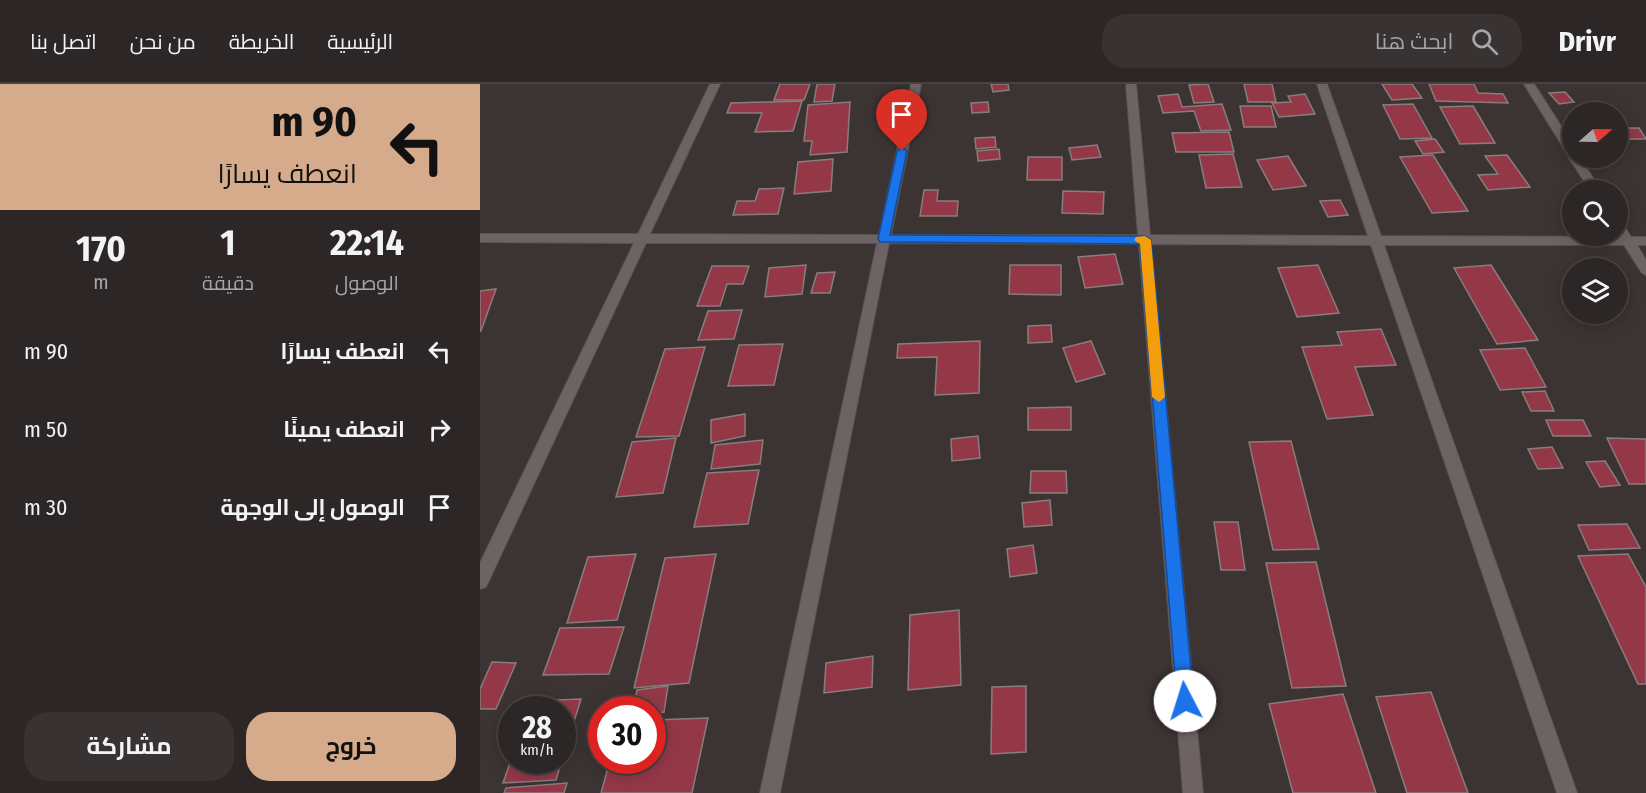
<!DOCTYPE html>
<html lang="ar">
<head>
<meta charset="utf-8">
<style>
  :root { --surface:#2d2626; --page:#393232; --text:#f1f3f6; --muted:#a7a5a7; --line:#484343; --accent:#d6ab8b }
  body { margin:0; font-family:"Fira Sans Condensed",Cairo,sans-serif; background:var(--page); color:var(--text); direction:rtl; height:100vh; display:flex; flex-direction:column; font-size:22px; white-space:nowrap }
  * { box-sizing:border-box; margin:0 }
  p { font-size:20px; color:var(--muted) }
  .icon { flex:none; width:33px; height:33px; fill:none; stroke:currentColor; stroke-width:2; stroke-linecap:round; stroke-linejoin:round }
  .map { position:relative; flex:1; overflow:hidden; direction:ltr }
  .side { display:flex; flex-direction:column; background:var(--surface); width:480px }
  .side>* { flex:none }
  .guide { background:#d6ab8b; color:#111; overflow:hidden }
  .needle { width:39px; rotate:70deg }
  .buttons { position:absolute; left:1082px; top:18px; display:grid; gap:12px }
  .buttons a { display:grid; place-items:center; width:66px; height:66px; border-radius:50%; background:var(--surface); box-shadow:0 3px 15px #0003,0 0 0 2px var(--line); font-size:30px }
  .speed { position:absolute; left:18px; top:612px; display:flex; gap:12px; font-size:30px; font-weight:700; text-align:center }
  .speed>* { display:grid; place-content:center; width:78px; height:78px; border-radius:50%; background:var(--surface); box-shadow:0 3px 15px #0003,0 0 0 2px var(--line); line-height:1 }
  .speed small { font-size:15px; font-weight:400 }
  .speed .limit { border:9px solid #d22; background:#fff; color:#111 }
  .pin { position:absolute; display:grid; place-items:center; width:51px; height:51px; color:#fff; margin:-62px -26px; border-radius:50% 50% 50% 0; rotate:-45deg; box-shadow:0 0 6px #0007 }
  .pin .icon { rotate:45deg }
  .me { position:absolute; width:66px; margin:-33px; rotate:355deg; stroke-linejoin:round; filter:drop-shadow(0 0 4px #0008) }
  .turn { display:flex; align-items:center; gap:21px; height:126px; padding:0 24px; font-size:27px }
  .turn .icon { width:78px; height:78px; stroke-width:2.5 }
  .turn b { display:block; font-size:42px; line-height:51px }
  .eta { display:flex; justify-content:space-evenly; align-items:center; height:102px; text-align:center }
  .eta b { font-size:36px; font-weight:700; line-height:42px }
  .action { display:flex; gap:12px; margin-top:auto; padding:12px 24px }
  .action a { flex:1; height:69px; border-radius:24px; background:var(--accent); color:#111; font-size:24px; font-weight:700; line-height:69px; text-align:center }
  .action a+a { background:var(--page); color:var(--text) }
  ul { padding:0; list-style:none }
  li { display:flex; align-items:center; gap:18px; height:78px; padding:0 24px }
  li div { flex:1 }
  li b { display:block; font-size:22px }
  li em { font-style:normal }
  header { display:flex; align-items:center; gap:36px; box-sizing:border-box; height:84px; padding:0 30px; background:var(--surface); border-bottom:2px solid var(--line) }
  header strong { font-size:28px }
  nav { display:flex; gap:33px; margin-inline-start:auto; font-size:21px }
  .search { width:420px; height:54px; background:var(--page); display:flex; align-items:center; gap:15px; box-sizing:border-box; padding:0 21px; border-radius:24px; color:var(--muted); font-size:22px }
  main { display:flex; flex:1; min-height:0 }
  .map>svg:first-child { display:block }
  .building { fill:#943848; stroke:#887d7e; stroke-width:1.5 }
  .lines { fill:none; stroke-linecap:round; stroke-linejoin:round }
  .street-casing { stroke:#595152; stroke-width:2 }
  .street { fill:#6e6364; fill-rule:evenodd }
  .route { fill:#1a73e8; stroke:#114b97; stroke-width:1.5 }
  .slow { fill:#f59e0b }
</style>
</head>
<body>
<header>
<strong>Drivr</strong>
<div class="search"><svg class="icon" aria-label="search" viewBox="0 0 24 24"><circle cx="10" cy="10" r="6"/><path d="M15 15l6 6"/></svg>ابحث هنا</div>
<nav><a>الرئيسية</a><a>الخريطة</a><a>من نحن</a><a>اتصل بنا</a></nav>
</header>
<main>
<div class="map">
<svg width="1166" height="709" viewBox="0 0 1166 709">
  <rect width="100%" height="100%" fill="#3c3333"/>
  <g class="building">
    <polygon points="300,0 330,0 324,16 294,16"/>
    <polygon points="337,0 355,0 352,17 334,18"/>
    <polygon points="511,0 528,0 529,6 513,8"/>
    <polygon points="728,0 734,18 714,19 709,1"/>
    <polygon points="764,0 792,0 796,18 768,18"/>
    <polygon points="902,0 932,0 942,14 912,16"/>
    <polygon points="949,0 994,0 998,9 1023,10 1028,19 956,17"/>
    <polygon points="1085,8 1094,18 1079,20 1069,9"/>
    <polygon points="698,10 702,23 742,20 751,46 721,47 714,27 683,29 678,12"/>
    <polygon points="825,10 835,30 799,33 792,19 811,18 808,12"/>
    <polygon points="322,17 313,47 275,48 282,29 247,29 251,19"/>
    <polygon points="370,18 367,68 330,71 332,57 324,57 328,21"/>
    <polygon points="508,18 509,28 492,29 491,19"/>
    <polygon points="933,20 952,54 920,55 903,21"/>
    <polygon points="760,22 791,22 796,43 764,43"/>
    <polygon points="993,22 1015,59 980,60 960,23"/>
    <polygon points="1137,34 1145,44 1159,44 1166,55 1137,55"/>
    <polygon points="749,48 754,68 696,68 692,49"/>
    <polygon points="515,53 516,63 496,65 495,54"/>
    <polygon points="955,55 964,68 943,70 935,57"/>
    <polygon points="617,61 621,73 592,76 589,64"/>
    <polygon points="519,65 520,75 498,77 497,67"/>
    <polygon points="753,70 762,103 726,104 719,71"/>
    <polygon points="953,71 988,127 952,129 920,73"/>
    <polygon points="1027,71 1050,103 1008,106 998,91 1018,90 1005,72"/>
    <polygon points="808,72 826,102 793,106 777,76"/>
    <polygon points="548,73 582,73 582,96 547,96"/>
    <polygon points="353,75 351,107 314,110 318,78"/>
    <polygon points="304,104 298,130 253,131 257,117 275,117 279,105"/>
    <polygon points="444,106 458,106 457,117 478,117 477,132 440,132"/>
    <polygon points="583,107 624,108 623,130 582,129"/>
    <polygon points="860,116 868,131 848,133 840,117"/>
    <polygon points="635,170 643,200 605,204 598,173"/>
    <polygon points="326,181 322,210 285,213 289,184"/>
    <polygon points="530,181 581,181 581,211 529,210"/>
    <polygon points="838,181 859,229 817,233 798,184"/>
    <polygon points="1011,181 1058,256 1017,260 974,184"/>
    <polygon points="232,182 269,182 263,200 247,200 240,222 217,222"/>
    <polygon points="355,188 350,209 331,209 337,189"/>
    <polygon points="16,205 1,247 0,247 0,207"/>
    <polygon points="262,226 254,255 218,256 228,227"/>
    <polygon points="571,241 572,258 548,259 548,242"/>
    <polygon points="901,245 916,281 875,283 893,331 847,335 822,263 862,261 857,248"/>
    <polygon points="500,257 499,309 455,311 457,273 417,274 418,260"/>
    <polygon points="611,257 625,290 596,298 583,264"/>
    <polygon points="303,260 294,301 248,302 259,261"/>
    <polygon points="225,263 199,352 156,353 185,265"/>
    <polygon points="1045,264 1066,303 1020,306 1000,266"/>
    <polygon points="1065,307 1074,327 1051,327 1042,308"/>
    <polygon points="591,323 591,346 548,346 548,324"/>
    <polygon points="265,330 265,352 231,359 231,336"/>
    <polygon points="1066,336 1103,336 1111,352 1073,352"/>
    <polygon points="498,352 500,374 472,377 471,355"/>
    <polygon points="196,354 183,409 136,413 152,358"/>
    <polygon points="1127,354 1166,355 1166,400 1149,400"/>
    <polygon points="283,356 280,380 231,385 235,361"/>
    <polygon points="811,357 839,465 793,466 769,358"/>
    <polygon points="1072,363 1083,384 1058,385 1048,365"/>
    <polygon points="1125,377 1140,401 1120,403 1106,378"/>
    <polygon points="279,386 268,440 214,443 227,389"/>
    <polygon points="551,387 586,387 587,409 550,409"/>
    <polygon points="570,416 572,441 544,443 542,419"/>
    <polygon points="734,438 758,438 765,486 741,486"/>
    <polygon points="1147,440 1160,464 1109,466 1098,441"/>
    <polygon points="553,461 557,489 530,493 527,465"/>
    <polygon points="156,470 137,536 87,539 108,473"/>
    <polygon points="236,470 209,599 154,604 185,474"/>
    <polygon points="1148,470 1166,503 1166,600 1158,600 1098,472"/>
    <polygon points="836,478 866,602 812,604 786,479"/>
    <polygon points="479,526 481,601 428,606 430,531"/>
    <polygon points="144,543 129,590 63,591 80,544"/>
    <polygon points="393,572 392,603 344,609 346,579"/>
    <polygon points="12,578 36,579 16,625 0,625 0,605"/>
    <polygon points="188,602 184,628 172,630 172,626 153,626 157,606"/>
    <polygon points="546,602 546,668 511,670 512,603"/>
    <polygon points="951,608 988,709 927,709 896,613"/>
    <polygon points="863,610 896,709 813,709 789,620"/>
    <polygon points="101,615 82,676 82,626 48,626 50,617"/>
    <polygon points="228,634 212,709 121,709 130,676 172,676 172,636"/>
    <polygon points="32,673 32,676 82,676 76,696 23,699"/>
    <polygon points="87,699 84,709 24,709 26,704"/>
  </g>
  <g class="lines">
    <g class="street-casing">
      <g id="street">
        <polygon points="230,0 240,0 170,150 399,151 431,0 441,0 411,151 658,151 646,0 656,0 670,151 888,152 837,0 847,0 901,152 1139,153 1137,136 1141,137 1151,153 1166,153 1166,161 1157,161 1166,176 1166,191 1162,189 1144,161 904,161 1097,709 1077,709 891,161 671,160 723,709 703,709 659,160 409,159 300,709 280,709 397,159 166,159 6,503 0,505 0,479 154,159 0,158 0,150 158,150"/>
        <polygon points="1044,0 1054,0 1092,59 1092,74 1100,74 1121,106 1110,106 1089,74 1091,71 1088,71"/>
      </g>
    </g>
    <use href="#street" class="street"/>
  </g>
  <polygon class="route" points="422,63 427,67 410,151 665,152 671,156 714,617 711,623 705,625 699,623 697,617 660,160 400,158 398,155 417,67"/>
  <polygon class="slow" points="665,152 671,156 685,313 679,318 672,313 660,160 654,156 656,153"/>
</svg>
<div class="buttons">
<a><svg class="needle" viewBox="-14 -14 28 28"><path d="M0-13l5 13h-10z" fill="#e53935"/><path d="M0 13l5-13h-10z" fill="#a7a5a7"/></svg></a>
<a><svg class="icon" aria-label="search" viewBox="0 0 24 24"><circle cx="10" cy="10" r="6"/><path d="M15 15l6 6"/></svg></a>
<a><svg class="icon" aria-label="layers" viewBox="0 0 24 24"><path d="M12 4l9 5-9 5-9-5zM3 14l9 5 9-5"/></svg></a>
</div>
<div class="speed"><div>28<small>km/h</small></div><div class="limit">30</div></div>
<div class="pin" style="left:422px;top:67px;background:#d93025"><svg class="icon" aria-label="arrive" viewBox="0 0 24 24"><path d="M6 21V4h12l-3 4 3 4H6"/></svg></div>
<svg class="me" style="left:705px;top:617px" viewBox="-20 -20 40 40"><circle r="19" fill="#fff"/><path d="M0-13L10 11 0 6-10 11z" fill="#1a73e8"/></svg>
</div>
<section class="side">
<div class="guide">
<div class="turn"><svg class="icon" aria-label="left" viewBox="0 0 24 24"><path d="M17 20v-9H6M10 6l-5 5 5 5"/></svg><div><b>90 m</b>انعطف يسارًا</div></div>
</div>
<div class="eta">
<div><b>22:14</b><p>الوصول</p></div>
<div><b>1</b><p>دقيقة</p></div>
<div><b>170</b><p>m</p></div>
</div>
<ul>
<li><svg class="icon" aria-label="left" viewBox="0 0 24 24"><path d="M17 20v-9H6M10 6l-5 5 5 5"/></svg><div><b>انعطف يسارًا</b></div><em>90 m</em></li>
<li><svg class="icon" aria-label="right" viewBox="0 0 24 24"><path d="M7 20v-9h11M14 6l5 5-5 5"/></svg><div><b>انعطف يمينًا</b></div><em>50 m</em></li>
<li><svg class="icon" aria-label="arrive" viewBox="0 0 24 24"><path d="M6 21V4h12l-3 4 3 4H6"/></svg><div><b>الوصول إلى الوجهة</b></div><em>30 m</em></li>
</ul>
<div class="action"><a>خروج</a><a>مشاركة</a></div>
</section>
</main>
</body>
</html>
